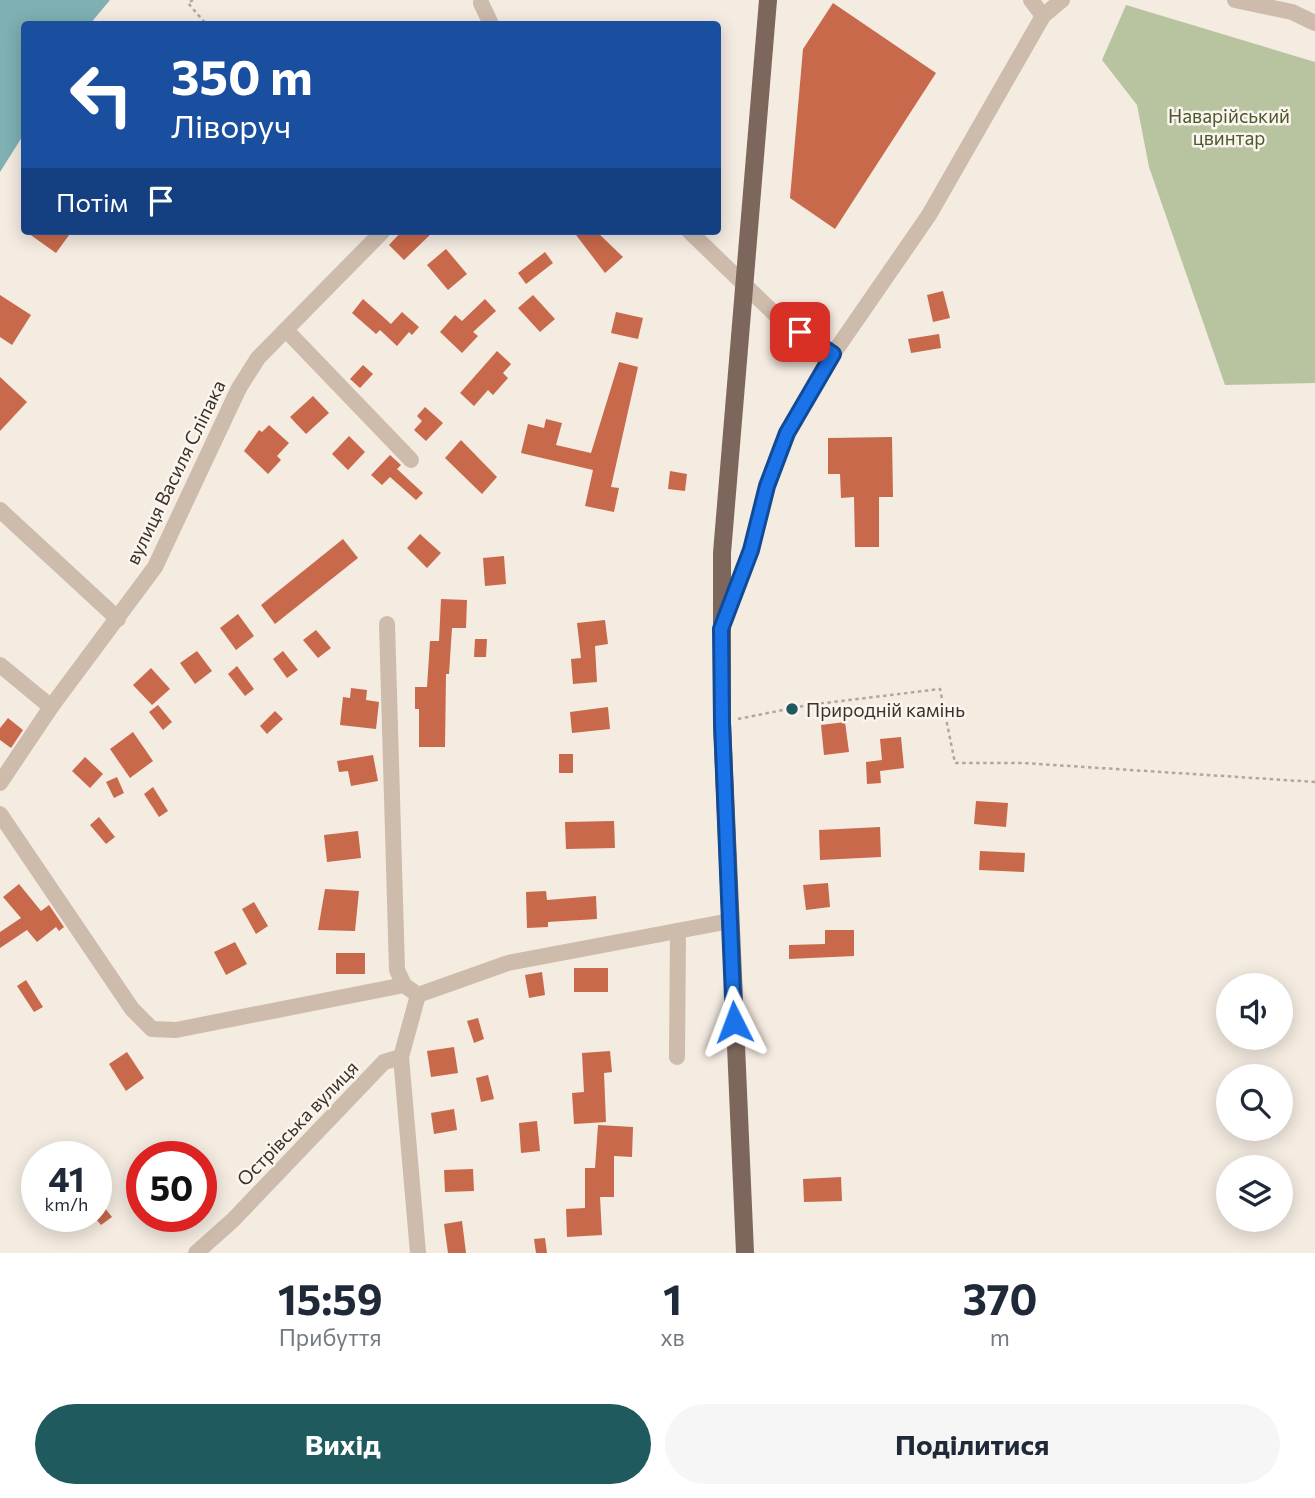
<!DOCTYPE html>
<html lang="uk">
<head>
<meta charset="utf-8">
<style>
  :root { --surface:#fff; --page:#f6f6f7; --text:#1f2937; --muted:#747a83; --accent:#1f5a5e }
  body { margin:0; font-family:Commissioner,sans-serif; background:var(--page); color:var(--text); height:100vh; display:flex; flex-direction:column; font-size:26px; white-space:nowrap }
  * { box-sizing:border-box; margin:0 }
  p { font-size:23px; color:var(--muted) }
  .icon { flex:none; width:38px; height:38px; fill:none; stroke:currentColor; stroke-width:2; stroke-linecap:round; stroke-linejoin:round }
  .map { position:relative; height:1253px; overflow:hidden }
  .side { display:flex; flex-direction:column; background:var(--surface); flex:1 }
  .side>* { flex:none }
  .banner { position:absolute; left:21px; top:21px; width:700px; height:214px; border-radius:7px; box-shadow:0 4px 18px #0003; background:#1a4fa0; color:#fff; overflow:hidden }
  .tools { position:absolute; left:1216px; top:973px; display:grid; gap:14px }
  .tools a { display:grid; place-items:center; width:77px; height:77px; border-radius:50%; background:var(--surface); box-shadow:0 4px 18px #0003; font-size:35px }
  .speed { position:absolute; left:21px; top:1141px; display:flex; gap:14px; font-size:35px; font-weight:700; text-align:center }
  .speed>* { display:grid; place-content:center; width:91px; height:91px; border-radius:50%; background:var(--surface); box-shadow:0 4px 18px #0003; line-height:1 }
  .speed small { font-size:18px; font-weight:400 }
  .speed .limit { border:10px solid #d22; background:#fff; color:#111 }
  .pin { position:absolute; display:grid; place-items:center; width:60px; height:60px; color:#fff; margin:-30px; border-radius:14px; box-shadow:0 4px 10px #0006 }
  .me { position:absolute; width:77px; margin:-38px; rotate:357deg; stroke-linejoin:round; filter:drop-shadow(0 0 5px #0008) }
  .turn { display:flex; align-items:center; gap:24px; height:147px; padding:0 35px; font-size:32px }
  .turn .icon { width:91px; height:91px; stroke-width:2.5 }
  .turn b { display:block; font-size:49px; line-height:60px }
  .then { display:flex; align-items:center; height:66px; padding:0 35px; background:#0003; gap:14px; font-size:26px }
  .eta { display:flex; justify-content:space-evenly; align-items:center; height:119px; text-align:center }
  .eta b { font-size:42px; font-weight:700; line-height:49px }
  .action { display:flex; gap:14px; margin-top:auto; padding:14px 35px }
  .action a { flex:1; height:80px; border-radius:42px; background:var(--accent); color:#fff; font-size:28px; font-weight:700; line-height:80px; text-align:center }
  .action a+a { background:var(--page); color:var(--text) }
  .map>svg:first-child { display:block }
  .green { fill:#b8c4a0 }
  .water { fill:#7fb0b2 }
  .building { fill:#c8694b }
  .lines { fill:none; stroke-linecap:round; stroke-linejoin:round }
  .path { stroke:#b9a596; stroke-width:2.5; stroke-dasharray:3.5 3.5; stroke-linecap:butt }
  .minor { stroke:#cdbbac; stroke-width:16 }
  .major { stroke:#7d675c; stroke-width:18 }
  .route-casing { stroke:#114b97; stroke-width:18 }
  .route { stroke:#1a73e8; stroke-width:12 }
  .poi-dot { fill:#1f5a5e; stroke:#fbf5ee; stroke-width:2.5 }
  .labels { text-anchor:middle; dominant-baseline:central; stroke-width:5; stroke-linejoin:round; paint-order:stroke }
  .park-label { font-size:19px; fill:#4a5a2e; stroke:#fbf5ee }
  .street-label { font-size:19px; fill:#3b302b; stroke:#fbf5ee }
  .poi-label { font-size:19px; fill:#3b302b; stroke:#fbf5ee; text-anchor:start }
</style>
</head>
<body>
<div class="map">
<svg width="1315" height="1253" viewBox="0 0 1315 1253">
  <rect width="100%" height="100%" fill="#f4ebe1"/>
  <polygon class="green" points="1126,5 1315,62 1315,383 1225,385 1149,167 1137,105 1102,60"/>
  <polygon class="water" points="0,0 110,0 90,24 24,24 24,134 0,172"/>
  <g class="building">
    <polygon points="833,3 936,73 835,229 790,198 803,49"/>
    <polygon points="25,231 72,231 56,253"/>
    <polygon points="402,231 434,231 404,260 389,245"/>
    <polygon points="573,231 596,231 623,257 605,273"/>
    <polygon points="446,249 467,274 448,290 427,265"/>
    <polygon points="545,252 553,263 526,284 518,273"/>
    <polygon points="943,291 950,318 933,322 927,295"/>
    <polygon points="0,295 31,315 12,345 0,337"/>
    <polygon points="533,295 555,319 540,332 518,308"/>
    <polygon points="363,299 391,324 402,312 419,327 412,335 409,332 397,346 380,330 376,334 352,313"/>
    <polygon points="485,299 496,311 473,332 478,336 462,353 440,332 455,315 462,321"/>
    <polygon points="616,312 643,318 638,339 611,333"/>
    <polygon points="939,334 941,348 911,353 908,339"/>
    <polygon points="497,351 511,364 503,373 508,378 493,395 488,390 474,406 460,393"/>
    <polygon points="619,362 638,367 611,487 619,488 614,512 585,506 593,470 521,453 528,424 544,428 546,419 562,423 556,445 591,453"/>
    <polygon points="363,365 373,374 360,388 350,379"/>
    <polygon points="0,377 27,402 0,431"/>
    <polygon points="313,396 329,413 306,434 290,417"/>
    <polygon points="425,407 443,423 426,441 414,430 422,421 417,416"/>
    <polygon points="269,425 289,443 277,456 281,460 268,474 244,451 259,430 262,432"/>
    <polygon points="349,436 365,452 348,470 332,454"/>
    <polygon points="892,437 893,497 879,497 879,547 855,547 854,497 841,498 840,474 828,474 828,438"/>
    <polygon points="461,440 497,477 482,494 445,458"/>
    <polygon points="390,455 401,465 397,469 423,493 416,500 390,477 382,485 371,475"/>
    <polygon points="670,471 687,474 685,491 668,489"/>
    <polygon points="420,534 441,553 427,568 407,548"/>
    <polygon points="343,539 358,558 275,624 261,605"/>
    <polygon points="504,556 506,584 485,586 483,558"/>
    <polygon points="441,599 467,600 466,628 452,628 449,674 446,674 445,747 419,747 419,709 415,709 415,687 427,687 430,641 439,641"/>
    <polygon points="238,614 254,636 236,650 220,628"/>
    <polygon points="605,620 608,644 595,646 597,682 573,684 571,659 581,658 577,623"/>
    <polygon points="316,630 331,648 318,658 303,640"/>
    <polygon points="475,639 487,639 486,657 474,657"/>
    <polygon points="197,651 212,671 195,684 180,663"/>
    <polygon points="283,651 298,670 287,678 273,659"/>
    <polygon points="237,666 254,689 245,696 228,674"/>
    <polygon points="151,668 170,689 152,705 133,685"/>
    <polygon points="351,688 367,690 366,700 379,702 376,729 340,725 343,697 350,698"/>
    <polygon points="158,705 172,722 163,730 149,712"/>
    <polygon points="608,707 610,729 572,733 570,712"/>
    <polygon points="275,711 283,719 267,734 260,726"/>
    <polygon points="8,718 23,730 11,748 0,740 0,728"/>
    <polygon points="845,722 849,752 824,755 821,725"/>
    <polygon points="133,732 153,761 130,778 110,749"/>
    <polygon points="901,737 904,768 880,771 881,783 867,784 866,762 882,760 880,739"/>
    <rect x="559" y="754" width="14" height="19"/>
    <polygon points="373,755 378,781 351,786 348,771 339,772 337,761"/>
    <polygon points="85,757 103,774 90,788 72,771"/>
    <polygon points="117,777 124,793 114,798 106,782"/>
    <polygon points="153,787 168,811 159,817 144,794"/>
    <polygon points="976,801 1008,803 1006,827 974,824"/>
    <polygon points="99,817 115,837 106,844 90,825"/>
    <polygon points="614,821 615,848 566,849 565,822"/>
    <polygon points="880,827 881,857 820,860 819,830"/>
    <polygon points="358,831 361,858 327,862 324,835"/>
    <polygon points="980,851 1025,853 1024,872 979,870"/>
    <polygon points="828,883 830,907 806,910 803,885"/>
    <polygon points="19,884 41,911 49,905 64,927 59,931 56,927 37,942 27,930 0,948 0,932 21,918 3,897"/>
    <polygon points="325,889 359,891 355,931 318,930"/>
    <polygon points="546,891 547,900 596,896 597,919 548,922 548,927 527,928 526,892"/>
    <polygon points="254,902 268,926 256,934 242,909"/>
    <polygon points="825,930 854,930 854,956 789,959 789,945 825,944"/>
    <polygon points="235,942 247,964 226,975 214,952"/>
    <rect x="336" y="953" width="29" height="21"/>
    <rect x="574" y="968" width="34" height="24"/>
    <polygon points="542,972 545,995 529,998 525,975"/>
    <polygon points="26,980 43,1007 34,1012 17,986"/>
    <polygon points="478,1018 484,1039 474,1043 467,1021"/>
    <polygon points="454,1047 458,1073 431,1077 427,1051"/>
    <polygon points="610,1051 612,1072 604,1073 606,1122 574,1124 572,1093 584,1092 582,1053"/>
    <polygon points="127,1052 144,1078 126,1091 109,1064"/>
    <polygon points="488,1075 494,1099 481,1102 476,1078"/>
    <polygon points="454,1109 457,1130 434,1134 431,1113"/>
    <polygon points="537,1121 540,1151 521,1153 519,1123"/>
    <polygon points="598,1125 633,1127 632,1157 614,1156 614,1197 600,1197 602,1235 567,1237 566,1209 585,1208 585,1168 595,1168"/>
    <polygon points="473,1169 474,1191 445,1192 444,1170"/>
    <polygon points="841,1177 842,1201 804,1202 803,1179"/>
    <polygon points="96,1197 112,1217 101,1225 96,1219"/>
    <polygon points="462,1221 466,1253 448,1253 444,1224"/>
    <polygon points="545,1238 547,1253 536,1253 534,1239"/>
  </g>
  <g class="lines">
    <g class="path">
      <polyline points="193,0 188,3 206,24"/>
      <polyline points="738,719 808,705 940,689 955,763 1023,763 1315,782"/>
    </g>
    <g class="minor">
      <polyline points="1031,0 1043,16"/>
      <polyline points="1235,0 1292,12 1315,23"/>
      <polyline points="481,3 491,24"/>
      <polyline points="689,231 783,322 833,354"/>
      <polyline points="286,330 411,460"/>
      <polyline points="0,510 118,619"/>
      <polyline points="723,623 751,550 767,486 787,433 833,354 929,215 1043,16 1062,0"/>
      <polyline points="387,624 397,970 404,985"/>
      <polyline points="0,665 51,707"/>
      <polyline points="0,783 51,707 155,567 239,388 258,358 383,231"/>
      <polyline points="0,814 132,1009 152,1029 176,1030 404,985 418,995"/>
      <polyline points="677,1057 678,931"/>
      <polyline points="196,1253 233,1220 384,1062 401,1057"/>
      <polyline points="418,1253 401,1057 418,995 508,963 730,921"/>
    </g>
    <polyline class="major" points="745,1253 722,723 722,553 768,0"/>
  </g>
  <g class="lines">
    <g class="route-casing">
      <polyline id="route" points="734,1022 722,723 721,629 751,550 767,486 787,433 833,354 800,332"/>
    </g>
    <use href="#route" class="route"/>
  </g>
  <circle class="poi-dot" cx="792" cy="709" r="7"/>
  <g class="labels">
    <g class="park-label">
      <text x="1229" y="115">Наварійський<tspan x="1229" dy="22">цвинтар</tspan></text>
    </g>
    <g class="street-label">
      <text transform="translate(175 472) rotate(-64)">вулиця Василя Сліпака</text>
      <text transform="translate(297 1123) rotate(-46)">Острівська вулиця</text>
    </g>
    <g class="poi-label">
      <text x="806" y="709">Природній камінь</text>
    </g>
  </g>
</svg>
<div class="tools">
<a><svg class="icon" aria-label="sound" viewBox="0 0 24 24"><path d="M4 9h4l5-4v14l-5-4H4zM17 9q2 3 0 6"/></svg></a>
<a><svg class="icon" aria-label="search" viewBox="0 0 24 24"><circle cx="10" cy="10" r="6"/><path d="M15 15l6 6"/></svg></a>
<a><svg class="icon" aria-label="layers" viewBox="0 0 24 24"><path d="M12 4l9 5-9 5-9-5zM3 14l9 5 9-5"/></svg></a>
</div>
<div class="speed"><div>41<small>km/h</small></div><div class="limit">50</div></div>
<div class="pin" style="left:800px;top:332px;background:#d93025"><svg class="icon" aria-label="arrive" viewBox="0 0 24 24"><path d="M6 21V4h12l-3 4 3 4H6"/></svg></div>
<svg class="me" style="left:734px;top:1022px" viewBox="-20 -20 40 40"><path d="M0-17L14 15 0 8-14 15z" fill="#1a73e8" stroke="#fff" stroke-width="4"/></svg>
<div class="banner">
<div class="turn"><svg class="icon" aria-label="left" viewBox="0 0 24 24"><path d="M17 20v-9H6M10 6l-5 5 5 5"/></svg><div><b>350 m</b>Ліворуч</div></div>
<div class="then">Потім<svg class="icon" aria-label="arrive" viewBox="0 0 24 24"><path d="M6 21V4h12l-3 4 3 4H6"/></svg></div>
</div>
</div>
<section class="side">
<div class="eta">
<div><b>15:59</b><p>Прибуття</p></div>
<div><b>1</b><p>хв</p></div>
<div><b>370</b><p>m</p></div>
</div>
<div class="action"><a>Вихід</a><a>Поділитися</a></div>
</section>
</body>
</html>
